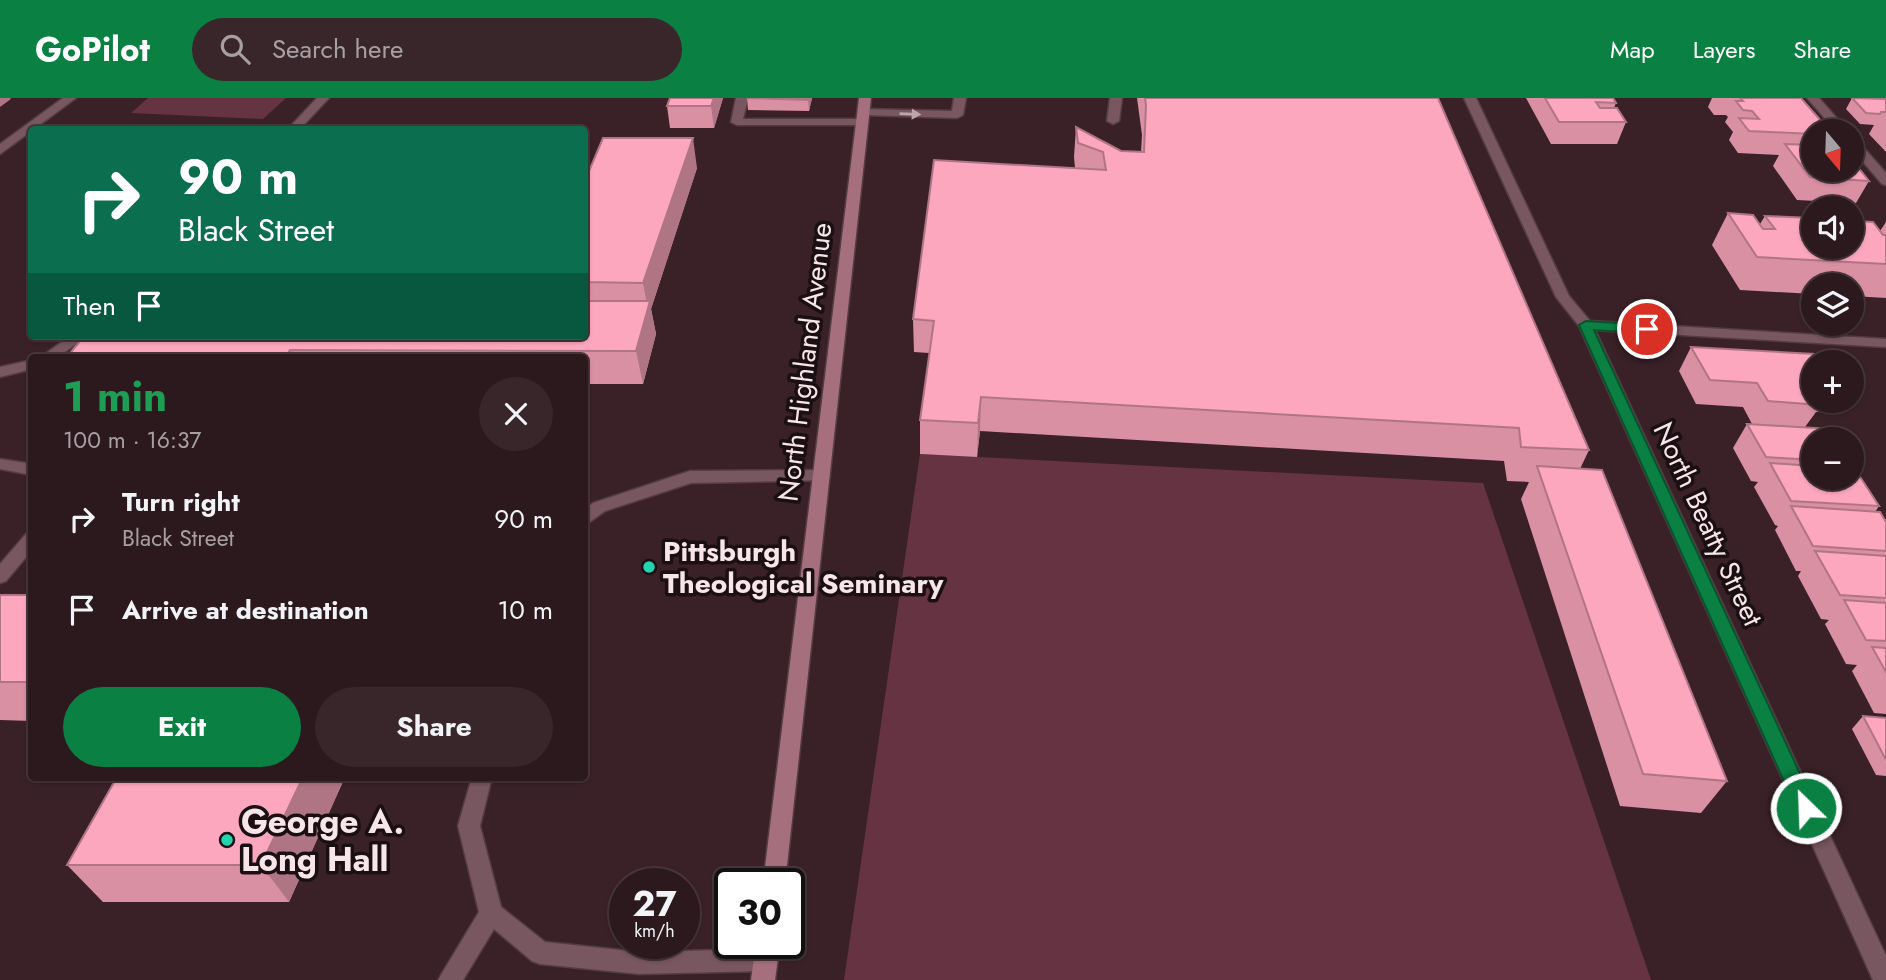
<!DOCTYPE html>
<html lang="en">
<head>
<meta charset="utf-8">
<style>
  :root { --surface:#2c191e; --page:#38262b; --text:#f1f3f6; --muted:#a6a0a4; --line:#48383c; --accent:#0b8043 }
  body { margin:0; font-family:Jost,sans-serif; background:var(--page); color:var(--text); height:100vh; display:flex; flex-direction:column; font-size:26px; white-space:nowrap }
  * { box-sizing:border-box; margin:0 }
  p { font-size:23px; color:var(--muted) }
  .icon { flex:none; width:38px; height:38px; fill:none; stroke:currentColor; stroke-width:2; stroke-linecap:round; stroke-linejoin:round }
  .map { position:relative; flex:1; overflow:hidden }
  .side { position:absolute; left:28px; top:256px; width:560px; height:427px; display:flex; flex-direction:column; background:var(--surface); border-radius:7px; box-shadow:0 2px 5px #0004,0 0 0 2px var(--line) }
  .side>* { flex:none }
  .top-card { position:absolute; left:28px; top:28px; width:560px; height:214px; border-radius:7px; box-shadow:0 2px 5px #0004,0 0 0 2px var(--line); background:#0b6e4f; color:#fff; overflow:hidden }
  .needle { width:46px; rotate:161deg }
  .tools { position:absolute; left:1801px; top:21px; display:grid; gap:14px }
  .tools a { display:grid; place-items:center; width:63px; height:63px; border-radius:50%; background:var(--surface); box-shadow:0 2px 5px #0004,0 0 0 2px var(--line); font-size:35px }
  .speed { position:absolute; left:609px; top:770px; display:flex; gap:14px; font-size:35px; font-weight:700; text-align:center }
  .speed>* { display:grid; place-content:center; width:91px; height:91px; border-radius:50%; background:var(--surface); box-shadow:0 2px 5px #0004,0 0 0 2px var(--line); line-height:1 }
  .speed small { font-size:18px; font-weight:400 }
  .speed .limit { border:4px solid #111; border-radius:10px; background:#fff; color:#111 }
  .pin { position:absolute; display:grid; place-items:center; width:60px; height:60px; color:#fff; margin:-30px; border:4px solid #fff; border-radius:50%; box-shadow:0 2px 7px #0007 }
  .me { position:absolute; width:77px; margin:-38px; rotate:336deg; stroke-linejoin:round; filter:drop-shadow(0 0 5px #0008) }
  .turn { display:flex; align-items:center; gap:24px; height:147px; padding:0 35px; font-size:32px }
  .turn .icon { width:91px; height:91px; stroke-width:2.5 }
  .turn b { display:block; font-size:49px; line-height:60px }
  .then { display:flex; align-items:center; height:66px; padding:0 35px; background:#0003; gap:14px; font-size:26px }
  .round { display:grid; place-items:center; flex:none; width:74px; height:74px; border-radius:37px; background:var(--page) }
  .head { display:flex; align-items:center; justify-content:space-between; height:119px; padding:0 35px }
  h1 { font-size:42px; font-weight:700; line-height:52px; color:#1e9e55 }
  .button { display:flex; gap:14px; margin-top:auto; padding:14px 35px }
  .button a { flex:1; height:80px; border-radius:42px; background:var(--accent); color:#fff; font-size:28px; font-weight:700; line-height:80px; text-align:center }
  .button a+a { background:var(--page); color:var(--text) }
  ul { padding:0; list-style:none }
  li { display:flex; align-items:center; gap:21px; height:91px; padding:0 35px }
  li div { flex:1 }
  li b { display:block; font-size:26px }
  li em { font-style:normal }
  header { display:flex; align-items:center; gap:42px; box-sizing:border-box; height:98px; padding:0 35px; background:var(--accent); color:#fff }
  header strong { font-size:33px }
  nav { display:flex; gap:38px; margin-inline-start:auto; font-size:24px }
  .search { width:490px; height:63px; background:var(--page); display:flex; align-items:center; gap:18px; box-sizing:border-box; padding:0 24px; border-radius:38px; color:var(--muted); font-size:26px }
  .map>svg:first-child { display:block }
  .green { fill:#653342 }
  .lines { fill:none; stroke-linecap:round; stroke-linejoin:round }
  .service-casing { stroke:#543c43; stroke-width:3 }
  .minor-casing { stroke:#543c43; stroke-width:3 }
  .secondary-casing { stroke:#543c43; stroke-width:3 }
  .service { fill:#795760; fill-rule:evenodd }
  .minor { fill:#795760; fill-rule:evenodd }
  .secondary { fill:#a56f7e; fill-rule:evenodd }
  .wall { fill:#d990a3 }
  .shaded-wall { fill:#b07585 }
  .building { fill:#fca7be; stroke:#b07585; stroke-width:2 }
  .oneway { fill:#bea5ab }
  .route { fill:#0b8043; stroke:#07532c; stroke-width:2 }
  .poi-dot { fill:#22d5af; stroke:#1a0f12; stroke-width:2.5 }
  .labels { text-anchor:middle; dominant-baseline:central; stroke-width:7; stroke-linejoin:round; paint-order:stroke }
  .street-label { font-size:28px; fill:#f7e5e9; stroke:#1a0f12 }
  .poi-label { font-size:28px; font-weight:bold; fill:#f7e5e9; stroke:#1a0f12; text-anchor:start }
  .near-poi-label { font-size:33px; font-weight:bold; fill:#f7e5e9; stroke:#1a0f12; text-anchor:start }
</style>
</head>
<body>
<header>
<strong>GoPilot</strong>
<div class="search"><svg class="icon" aria-label="search" viewBox="0 0 24 24"><circle cx="10" cy="10" r="6"/><path d="M15 15l6 6"/></svg>Search here</div>
<nav><a>Map</a><a>Layers</a><a>Share</a></nav>
</header>
<div class="map">
<svg width="1886" height="882" viewBox="0 0 1886 882">
  <rect width="100%" height="100%" fill="#3a2128"/>
  <g class="green">
    <polygon points="148,0 286,0 263,21 131,15"/>
    <polygon points="920,356 1483,385 1651,882 844,882"/>
  </g>
  <g class="lines">
    <g class="service-casing">
      <g id="service">
        <polygon points="317,0 329,0 299,32 287,32"/>
        <polygon points="736,0 748,0 743,21 862,21 868,24 862,27 737,27 731,24"/>
        <polygon points="954,0 966,0 963,17 957,20 864,17 858,14 864,11 952,13"/>
        <polygon points="1110,0 1122,0 1119,23 1113,26 1107,23"/>
        <polygon points="70,238 87,238 58,259 41,259"/>
        <polygon points="32,262 32,271 0,279 0,269"/>
        <polygon points="0,361 32,366 32,377 0,371"/>
        <polygon points="822,372 828,374 830,378 828,382 691,385 605,413 584,428 584,412 593,405 690,373"/>
        <polygon points="32,434 32,452 6,483 0,485 0,466 26,436"/>
        <polygon points="472,679 492,679 480,728 501,809 545,844 639,854 766,851 774,854 778,862 774,870 766,873 639,876 540,866 532,863 494,831 463,882 438,882 479,814 458,728"/>
      </g>
    </g>
    <g class="minor-casing">
      <g id="minor">
        <polygon points="63,0 76,0 0,56 0,46"/>
        <polygon points="1464,0 1476,0 1569,198 1590,223 1886,241 1886,249 1595,232 1886,858 1886,882 1873,882 1579,228 1556,199"/>
        <polygon points="1807,0 1819,0 1848,33 1836,33"/>
        <polygon points="1852,40 1856,41 1886,75 1886,87 1882,86 1852,51"/>
      </g>
    </g>
    <g class="secondary-casing">
      <g id="secondary">
        <polygon points="859,0 871,0 785,786 763,786"/>
        <polygon points="756,845 780,845 775,882 751,882"/>
      </g>
    </g>
    <use href="#service" class="service"/>
    <use href="#minor" class="minor"/>
    <use href="#secondary" class="secondary"/>
  </g>
  <g class="wall">
    <polygon points="670,0 723,0 714,30 670,30 667,8"/>
    <polygon points="747,0 812,0 809,13 748,12"/>
    <polygon points="1137,0 1438,0 1589,352 1580,371 1727,683 1701,715 1620,708 1521,401 1529,384 1507,383 1504,363 980,333 977,359 920,356 920,322 929,255 914,254 913,221 1075,70 1074,59 1076,29 1121,53 1141,54 1142,37"/>
    <polygon points="1526,0 1613,0 1616,5 1614,10 1626,24 1617,46 1551,46"/>
    <polygon points="1712,0 1801,0 1813,33 1813,72 1869,83 1856,105 1797,102 1773,68 1779,57 1738,55 1729,42 1733,34 1725,24 1728,19 1726,17 1714,17 1708,9"/>
    <polygon points="1852,0 1886,1 1886,54 1869,36 1874,27 1860,26 1846,11"/>
    <polygon points="697,70 651,211 656,236 643,286 584,286 584,259 67,259 584,238 584,85"/>
    <polygon points="1728,115 1760,126 1765,118 1813,149 1880,133 1886,124 1886,200 1852,198 1852,187 1813,187 1813,196 1740,192 1712,147"/>
    <polygon points="1691,249 1813,264 1813,303 1828,303 1821,314 1816,314 1805,329 1813,341 1813,380 1879,408 1875,414 1886,424 1886,616 1874,615 1852,573 1857,567 1846,566 1825,526 1829,522 1821,521 1798,478 1801,473 1796,473 1775,432 1778,428 1775,427 1754,389 1758,384 1751,383 1733,350 1747,326 1752,326 1743,309 1696,306 1679,273"/>
    <polygon points="0,497 32,497 32,623 0,622"/>
    <polygon points="1863,618 1886,620 1886,678 1876,677 1852,631"/>
    <polygon points="345,679 289,804 103,804 67,767"/>
  </g>
  <g class="shaded-wall">
    <polygon points="0,0 10,0 11,1 0,9"/>
    <polygon points="714,0 723,0 714,30 711,8"/>
    <polygon points="808,0 812,0 809,13 808,2"/>
    <polygon points="693,40 697,70 651,211 656,236 643,286 636,253 648,211 643,185"/>
    <polygon points="290,252 293,259 286,259"/>
    <polygon points="981,299 980,333 977,359 978,325"/>
    <polygon points="303,679 345,679 289,804 261,767"/>
  </g>
  <g class="building">
    <polygon points="670,0 714,0 711,8 667,8"/>
    <polygon points="747,0 808,0 808,2"/>
    <polygon points="1145,0 1438,0 1589,352 1521,349 1519,330 981,299 978,325 920,322 934,223 913,221 934,62 1106,72 1103,54 1078,45 1076,29 1121,53 1144,54 1146,7"/>
    <polygon points="1545,0 1613,0 1616,5 1596,4 1600,10 1617,10 1626,24 1559,24"/>
    <polygon points="1740,0 1801,0 1830,33 1813,33 1813,36 1749,33 1739,20 1759,21 1752,13 1743,12 1736,3 1743,3"/>
    <polygon points="1852,0 1886,1 1886,14 1881,14 1880,16 1866,15"/>
    <polygon points="603,40 693,40 643,185 584,184 584,85"/>
    <polygon points="1785,46 1813,47 1813,72 1852,72 1852,62 1853,63 1869,83 1810,79"/>
    <polygon points="1728,115 1753,117 1763,131 1775,131 1765,118 1813,120 1813,149 1852,149 1852,123 1873,124 1883,137 1886,137 1886,166 1757,159"/>
    <polygon points="584,203 650,203 636,253 290,252 286,259 67,259 84,238 584,238"/>
    <polygon points="1691,249 1815,256 1820,264 1813,264 1813,288 1808,288 1813,295 1813,303 1818,303 1820,307 1768,303 1757,285 1710,282"/>
    <polygon points="1747,326 1830,331 1837,341 1813,341 1813,362 1766,359"/>
    <polygon points="1770,365 1813,368 1813,380 1852,380 1852,370 1855,371 1879,408 1791,403"/>
    <polygon points="1537,368 1602,372 1727,683 1643,676"/>
    <polygon points="1791,408 1880,414 1886,424 1886,453 1813,448"/>
    <polygon points="1815,453 1886,458 1886,500 1840,497"/>
    <rect x="0" y="497" width="32" height="87"/>
    <polygon points="1844,502 1886,505 1886,543 1866,542"/>
    <polygon points="1872,549 1886,550 1886,574"/>
    <polygon points="1863,618 1886,620 1886,662"/>
    <polygon points="117,679 303,679 261,767 67,767"/>
  </g>
  <defs><path id="oneway-solid" d="M-6-.8H1V-3.2L6.5 0L1 3.2V.8H-6Z" transform="scale(1.75)"/></defs>
  <use class="oneway" href="#oneway-solid" transform="translate(910 16) rotate(2)"/>
  <polygon class="route" points="1586,223 1647,227 1653,231 1647,235 1594,232 1816,710 1813,716 1806,719 1799,716 1796,710 1579,227"/>
  <g class="poi-dot">
    <circle cx="649" cy="469" r="7"/>
    <circle cx="227" cy="742" r="7"/>
  </g>
  <g class="labels">
    <g class="street-label">
      <text transform="translate(805 264) rotate(-83)">North Highland Avenue</text>
      <text transform="translate(1708 426) rotate(65)">North Beatty Street</text>
    </g>
    <g class="poi-label">
      <text x="663" y="453">Pittsburgh<tspan x="663" dy="32">Theological Seminary</tspan></text>
    </g>
    <g class="near-poi-label">
      <text x="241" y="723">George A.<tspan x="241" dy="38">Long Hall</tspan></text>
    </g>
  </g>
</svg>
<div class="tools">
<a><svg class="needle" viewBox="-14 -14 28 28"><path d="M0-13l5 13h-10z" fill="#e53935"/><path d="M0 13l5-13h-10z" fill="#a6a0a4"/></svg></a>
<a><svg class="icon" aria-label="sound" viewBox="0 0 24 24"><path d="M4 9h4l5-4v14l-5-4H4zM17 9q2 3 0 6"/></svg></a>
<a><svg class="icon" aria-label="layers" viewBox="0 0 24 24"><path d="M12 4l9 5-9 5-9-5zM3 14l9 5 9-5"/></svg></a>
<a>+</a>
<a>−</a>
</div>
<div class="speed"><div>27<small>km/h</small></div><div class="limit">30</div></div>
<div class="pin" style="left:1647px;top:231px;background:#d93025"><svg class="icon" aria-label="arrive" viewBox="0 0 24 24"><path d="M6 21V4h12l-3 4 3 4H6"/></svg></div>
<svg class="me" style="left:1806px;top:710px" viewBox="-20 -20 40 40"><circle r="17" fill="#0b8043" stroke="#fff" stroke-width="3"/><path d="M0-11L8 9 0 5-8 9z" fill="#fff"/></svg>
<div class="top-card">
<div class="turn"><svg class="icon" aria-label="right" viewBox="0 0 24 24"><path d="M7 20v-9h11M14 6l5 5-5 5"/></svg><div><b>90 m</b>Black Street</div></div>
<div class="then">Then<svg class="icon" aria-label="arrive" viewBox="0 0 24 24"><path d="M6 21V4h12l-3 4 3 4H6"/></svg></div>
</div>
<section class="side">
<div class="head"><div><h1>1 min</h1><p>100 m · 16:37</p></div><a class="round"><svg class="icon" aria-label="close" viewBox="0 0 24 24"><path d="M6 6l12 12M18 6L6 18"/></svg></a></div>
<ul>
<li><svg class="icon" aria-label="right" viewBox="0 0 24 24"><path d="M7 20v-9h11M14 6l5 5-5 5"/></svg><div><b>Turn right</b><p>Black Street</p></div><em>90 m</em></li>
<li><svg class="icon" aria-label="arrive" viewBox="0 0 24 24"><path d="M6 21V4h12l-3 4 3 4H6"/></svg><div><b>Arrive at destination</b></div><em>10 m</em></li>
</ul>
<div class="button"><a>Exit</a><a>Share</a></div>
</section>
</div>
</body>
</html>
